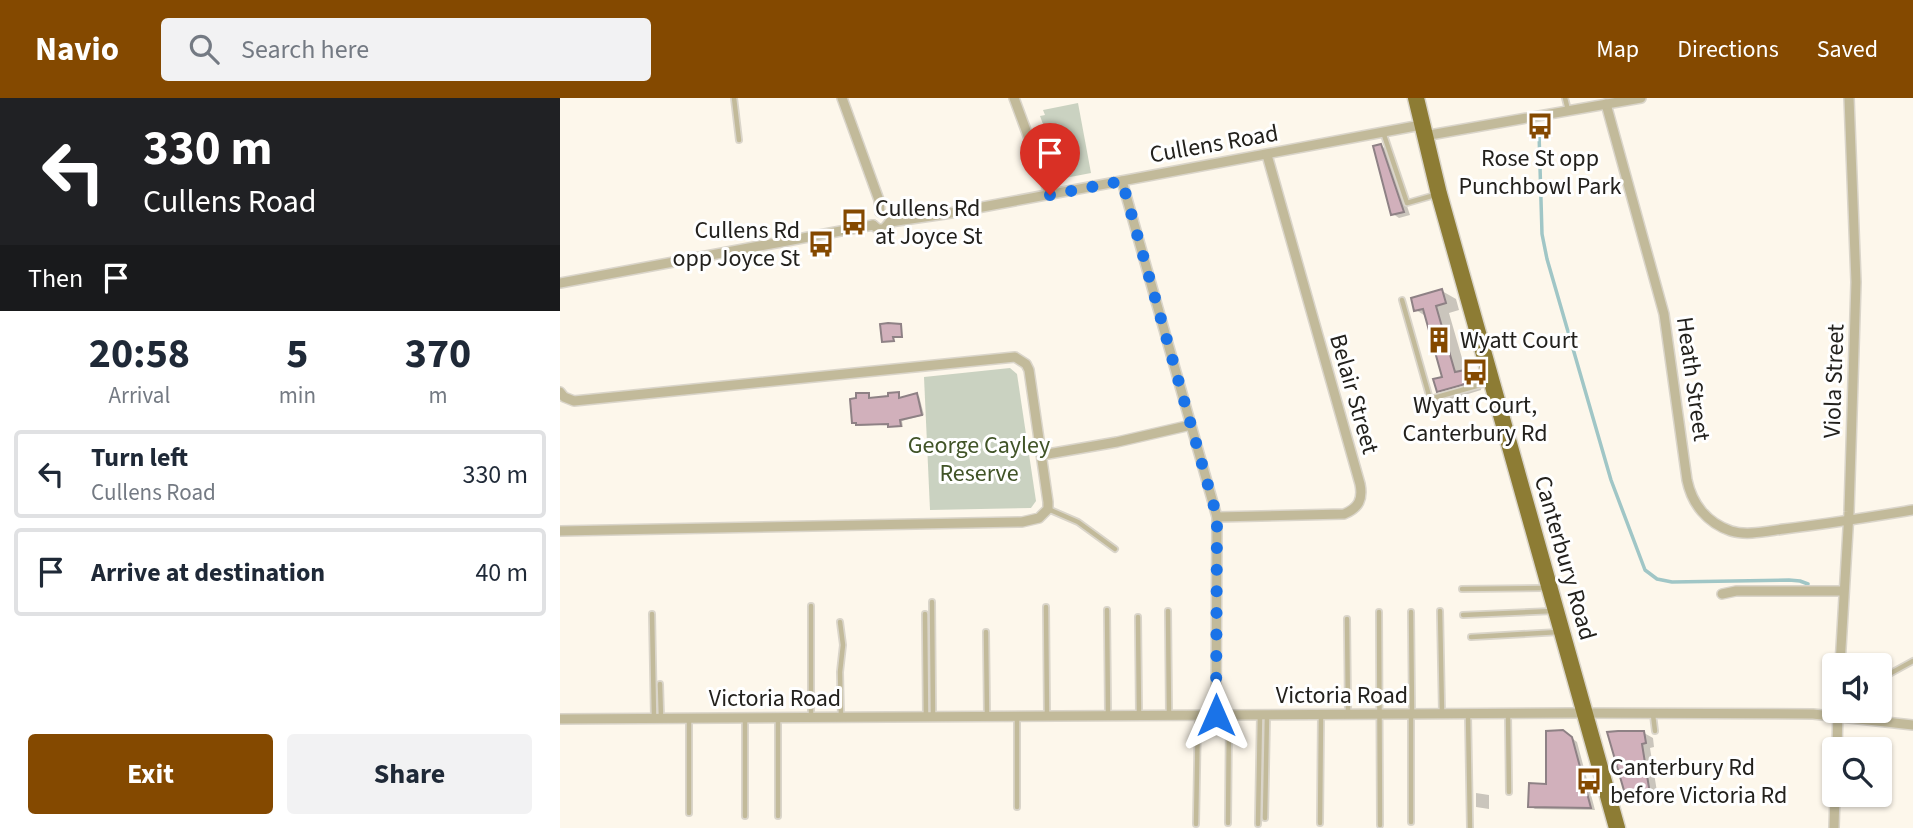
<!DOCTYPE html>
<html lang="en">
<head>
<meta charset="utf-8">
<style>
  :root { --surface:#fff; --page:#f2f2f3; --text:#1f2937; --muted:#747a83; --line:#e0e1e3; --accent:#844900 }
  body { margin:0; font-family:"Source Sans 3",sans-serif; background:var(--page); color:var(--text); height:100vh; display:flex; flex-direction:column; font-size:26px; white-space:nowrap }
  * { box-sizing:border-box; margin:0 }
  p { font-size:23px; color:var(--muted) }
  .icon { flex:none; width:38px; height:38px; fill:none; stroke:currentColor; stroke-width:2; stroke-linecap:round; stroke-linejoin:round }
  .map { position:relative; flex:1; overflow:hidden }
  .side { display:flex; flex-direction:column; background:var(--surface); width:560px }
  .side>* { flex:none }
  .banner { background:#202124; color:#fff; overflow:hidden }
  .tools { position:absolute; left:1262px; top:555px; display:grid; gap:14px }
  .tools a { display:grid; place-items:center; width:70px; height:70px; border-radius:7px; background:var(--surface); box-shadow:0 2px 5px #0004; font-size:35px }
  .pin { position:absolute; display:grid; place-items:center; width:60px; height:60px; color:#fff; margin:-72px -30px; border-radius:50% 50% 50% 0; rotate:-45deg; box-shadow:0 0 7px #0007 }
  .pin .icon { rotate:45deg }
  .me { position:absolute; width:77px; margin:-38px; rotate:0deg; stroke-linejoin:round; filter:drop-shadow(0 0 5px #0008) }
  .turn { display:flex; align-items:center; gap:24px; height:147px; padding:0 28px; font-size:32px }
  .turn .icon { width:91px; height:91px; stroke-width:2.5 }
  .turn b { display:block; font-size:49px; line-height:60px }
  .then { display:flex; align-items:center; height:66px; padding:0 28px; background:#0003; gap:14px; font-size:26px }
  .eta { display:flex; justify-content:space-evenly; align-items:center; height:119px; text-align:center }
  .eta b { font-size:42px; font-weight:700; line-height:49px }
  .primary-button { display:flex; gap:14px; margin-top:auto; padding:14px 28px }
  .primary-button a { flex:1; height:80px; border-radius:7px; background:var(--accent); color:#fff; font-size:28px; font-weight:700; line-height:80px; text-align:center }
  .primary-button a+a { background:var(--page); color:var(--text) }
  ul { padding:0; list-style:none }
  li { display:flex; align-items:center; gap:21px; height:88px; margin:0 14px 10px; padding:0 14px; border:4px solid var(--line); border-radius:7px }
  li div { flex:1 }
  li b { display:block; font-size:26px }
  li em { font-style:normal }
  header { display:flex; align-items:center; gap:42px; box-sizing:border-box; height:98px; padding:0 35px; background:var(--accent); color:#fff }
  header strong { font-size:33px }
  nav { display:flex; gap:38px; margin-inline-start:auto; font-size:24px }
  .search { width:490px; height:63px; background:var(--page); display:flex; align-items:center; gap:18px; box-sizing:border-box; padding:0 24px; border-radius:7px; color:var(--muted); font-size:26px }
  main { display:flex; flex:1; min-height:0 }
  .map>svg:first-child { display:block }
  .green { fill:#cad2c1 }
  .shadow { fill:#0003 }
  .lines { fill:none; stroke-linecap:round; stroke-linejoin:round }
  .stream { stroke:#a0c6c6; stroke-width:3.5 }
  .building { fill:#d1b0bb; stroke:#8e8185; stroke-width:2 }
  .service-casing { stroke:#dad5ca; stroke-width:8 }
  .minor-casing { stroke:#dad5ca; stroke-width:12 }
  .trunk-casing { stroke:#dad5ca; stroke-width:19 }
  .service { stroke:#c2ba9a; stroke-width:4.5 }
  .minor { stroke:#c2ba9a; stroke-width:9 }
  .trunk { stroke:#8d7c34; stroke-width:16 }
  .route { stroke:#1a73e8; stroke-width:12; stroke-dasharray:0 21.6 }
  .labels { text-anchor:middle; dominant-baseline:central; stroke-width:6; stroke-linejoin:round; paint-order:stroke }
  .street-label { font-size:24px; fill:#23211d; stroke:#fff }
  .poi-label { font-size:24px; fill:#23211d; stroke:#fff; text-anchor:start }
  .park-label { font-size:24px; fill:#415428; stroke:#fff }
</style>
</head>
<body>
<header>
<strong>Navio</strong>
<div class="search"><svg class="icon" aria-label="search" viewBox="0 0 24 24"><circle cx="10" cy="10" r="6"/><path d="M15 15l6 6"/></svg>Search here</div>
<nav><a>Map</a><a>Directions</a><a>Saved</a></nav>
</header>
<main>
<section class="side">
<div class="banner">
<div class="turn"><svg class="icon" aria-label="left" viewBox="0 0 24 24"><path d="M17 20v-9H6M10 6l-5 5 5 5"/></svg><div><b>330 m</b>Cullens Road</div></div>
<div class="then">Then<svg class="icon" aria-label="arrive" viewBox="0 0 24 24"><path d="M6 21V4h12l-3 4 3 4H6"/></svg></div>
</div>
<div class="eta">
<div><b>20:58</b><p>Arrival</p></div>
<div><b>5</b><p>min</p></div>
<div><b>370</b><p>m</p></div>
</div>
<ul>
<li><svg class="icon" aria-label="left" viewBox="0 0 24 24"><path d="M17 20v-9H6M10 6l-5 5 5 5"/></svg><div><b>Turn left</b><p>Cullens Road</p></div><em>330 m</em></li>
<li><svg class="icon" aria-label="arrive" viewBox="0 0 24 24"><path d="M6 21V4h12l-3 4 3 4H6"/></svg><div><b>Arrive at destination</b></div><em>40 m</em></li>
</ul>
<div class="primary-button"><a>Exit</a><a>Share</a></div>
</section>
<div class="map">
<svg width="1353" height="730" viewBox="0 0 1353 730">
  <rect width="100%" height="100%" fill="#fdf7eb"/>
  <g class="green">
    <polygon points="518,5 531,75 505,80 502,78 480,18 485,17 483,12"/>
    <polygon points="450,270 457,276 476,403 471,410 370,412 364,279"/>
  </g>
  <g class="shadow">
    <polygon points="821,48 828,52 850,117 839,120 833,116"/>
    <polygon points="882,193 896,201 899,212 889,215 906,274 918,281 921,292 892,301 878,293 884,280 867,219 856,212"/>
    <polygon points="308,296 311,301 330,300 338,296 341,301 357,297 359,298 364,317 342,323 343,329 332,329 329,326 300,328 293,324"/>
    <polygon points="1084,635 1093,640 1094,649 1090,650 1098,700 1075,700 1066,695"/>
    <polygon points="1008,637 1017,644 1035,712 975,711 970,708 988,687"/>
    <polygon points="916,695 929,697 929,711 916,709"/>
  </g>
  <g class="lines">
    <polyline class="stream" points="979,35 982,136 987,161 1051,382 1085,472 1097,481 1112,484 1229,482 1240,483 1248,486"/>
  </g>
  <g class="building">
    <polygon points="821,46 844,114 831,117 813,48"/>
    <polygon points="882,191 886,205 876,208 895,274 905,272 909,285 877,294 873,281 882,279 863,211 854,213 851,200"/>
    <polygon points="328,225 341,226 342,239 333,239 334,243 322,244 320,226"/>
    <polygon points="339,294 339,300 357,295 362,317 340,322 341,328 328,329 328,326 296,327 296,325 292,325 290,301 296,300 296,295 309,295 309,300 328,298 328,295"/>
    <polygon points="1003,632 1012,639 1031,710 968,709 969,685 986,686 986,633"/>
    <polygon points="1058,633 1084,633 1086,645 1082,646 1090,696 1065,696 1047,634"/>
  </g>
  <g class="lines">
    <g class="service-casing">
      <g id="service">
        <polyline points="174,0 179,42"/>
        <polyline points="1005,0 1008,12"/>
        <polyline points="823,34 847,105 875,97"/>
        <polyline points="842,202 870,301 927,285"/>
        <polyline points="488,411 518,424 555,451"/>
        <polyline points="902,491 986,490"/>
        <polyline points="372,504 373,619"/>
        <polyline points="251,508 251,620"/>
        <polyline points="486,509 487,616"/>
        <polyline points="547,512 548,616"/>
        <polyline points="608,513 609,617"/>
        <polyline points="880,513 882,615"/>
        <polyline points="819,514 820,727"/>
        <polyline points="851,514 852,615"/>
        <polyline points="92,516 94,620"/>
        <polyline points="365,516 366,619"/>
        <polyline points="903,517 993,513"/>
        <polyline points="578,519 579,617"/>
        <polyline points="787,521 788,615"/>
        <polyline points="280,524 283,547 280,574 281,619"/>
        <polyline points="426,534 427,617"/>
        <polyline points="911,539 999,534"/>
        <polyline points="1320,581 1353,563"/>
        <polyline points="100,586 101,620"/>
        <polyline points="948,616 949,694"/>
        <polyline points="851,617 851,724"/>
        <polyline points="908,617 910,730"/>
        <polyline points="1093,617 1095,633"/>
        <polyline points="129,621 129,715"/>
        <polyline points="185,621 185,718"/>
        <polyline points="218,621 218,718"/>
        <polyline points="457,709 457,619"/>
        <polyline points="705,720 707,618"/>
        <polyline points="668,725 669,618"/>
        <polyline points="760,725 761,617"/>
        <polyline points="636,726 638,618"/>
        <polyline points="698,726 700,617"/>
      </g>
    </g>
    <g class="minor-casing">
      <g id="minor">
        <polyline points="282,0 319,102 320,114"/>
        <polyline points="454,0 490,97"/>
        <path d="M1046,6L1104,216L1127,382C1132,406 1147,425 1171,433C1187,438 1208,433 1224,431C1268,426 1310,419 1353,412"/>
        <polyline points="864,38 1081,0"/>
        <polyline points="562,83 657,419 656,617"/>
        <polyline points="330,124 385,116 861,27"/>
        <polyline points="313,127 318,131 324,131 330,124"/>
        <polyline points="0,185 313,127"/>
        <polyline points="0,294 4,299 14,303 455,259 466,266 469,272 488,404 488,411 479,420 462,424 0,433"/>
        <polyline points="482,357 557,344 631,327"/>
        <path d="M657,419L784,416C799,410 803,401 800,386L707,57"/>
        <polyline points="1162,496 1176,493 1283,493"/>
        <polyline points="1280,567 1289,414 1296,184 1289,0"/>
        <polyline points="0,621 1011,615 1253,616 1353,627"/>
        <polyline points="1277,651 1278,612"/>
        <polyline points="1274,730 1275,696"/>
      </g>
    </g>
    <g class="trunk-casing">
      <polyline id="trunk" points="856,0 879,96 1057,730"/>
    </g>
    <use href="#service" class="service"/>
    <use href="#minor" class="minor"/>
    <use href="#trunk" class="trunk"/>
  </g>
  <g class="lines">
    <polyline class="route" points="490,97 562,83 657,419 656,617"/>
  </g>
  <defs>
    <g id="bus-bare" transform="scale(2.1)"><path d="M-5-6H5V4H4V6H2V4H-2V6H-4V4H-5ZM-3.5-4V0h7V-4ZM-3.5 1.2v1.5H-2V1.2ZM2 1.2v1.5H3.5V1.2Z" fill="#844900" stroke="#fff" stroke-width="2.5" paint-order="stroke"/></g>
    <g id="building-bare" transform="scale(2.1)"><path d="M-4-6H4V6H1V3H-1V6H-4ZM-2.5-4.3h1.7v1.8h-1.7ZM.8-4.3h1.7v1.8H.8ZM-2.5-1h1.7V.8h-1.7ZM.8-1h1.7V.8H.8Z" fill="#844900" stroke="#fff" stroke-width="2.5" paint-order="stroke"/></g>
  </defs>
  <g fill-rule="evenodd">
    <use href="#bus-bare" x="980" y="28"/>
    <use href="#bus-bare" x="294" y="124"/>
    <use href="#bus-bare" x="261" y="146"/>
    <use href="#building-bare" x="879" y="242"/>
    <use href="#bus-bare" x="915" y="274"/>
    <use href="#bus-bare" x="1029" y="683"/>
  </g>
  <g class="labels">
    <g class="street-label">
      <text transform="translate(654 46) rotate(-10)">Cullens Road</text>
      <text transform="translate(1133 281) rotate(82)">Heath Street</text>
      <text transform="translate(1274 283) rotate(-88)">Viola Street</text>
      <text transform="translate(794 296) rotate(74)">Belair Street</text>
      <text transform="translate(1005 460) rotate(74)">Canterbury Road</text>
      <text x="782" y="597">Victoria Road</text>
      <text x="215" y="600">Victoria Road</text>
    </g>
    <g class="poi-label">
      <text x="980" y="60" text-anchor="middle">Rose St opp<tspan x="980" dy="28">Punchbowl Park</tspan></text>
      <text x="315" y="110">Cullens Rd<tspan x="315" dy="28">at Joyce St</tspan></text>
      <text x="240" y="132" text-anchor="end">Cullens Rd<tspan x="240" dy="28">opp Joyce St</tspan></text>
      <text x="900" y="242">Wyatt Court</text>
      <text x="915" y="307" text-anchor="middle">Wyatt Court,<tspan x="915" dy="28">Canterbury Rd</tspan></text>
      <text x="1050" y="669">Canterbury Rd<tspan x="1050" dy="28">before Victoria Rd</tspan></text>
    </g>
    <g class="park-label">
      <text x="419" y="347">George Cayley<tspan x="419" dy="28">Reserve</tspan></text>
    </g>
  </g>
</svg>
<div class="tools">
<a><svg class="icon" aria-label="sound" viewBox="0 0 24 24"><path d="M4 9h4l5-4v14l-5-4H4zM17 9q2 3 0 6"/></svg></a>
<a><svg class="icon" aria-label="search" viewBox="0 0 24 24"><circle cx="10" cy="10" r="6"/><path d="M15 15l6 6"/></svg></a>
</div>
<div class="pin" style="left:490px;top:97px;background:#d93025"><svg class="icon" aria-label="arrive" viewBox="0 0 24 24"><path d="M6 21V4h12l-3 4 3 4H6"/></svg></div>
<svg class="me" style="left:656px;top:617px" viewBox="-20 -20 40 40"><path d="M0-17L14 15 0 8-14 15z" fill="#1a73e8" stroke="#fff" stroke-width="4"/></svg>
</div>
</main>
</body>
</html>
